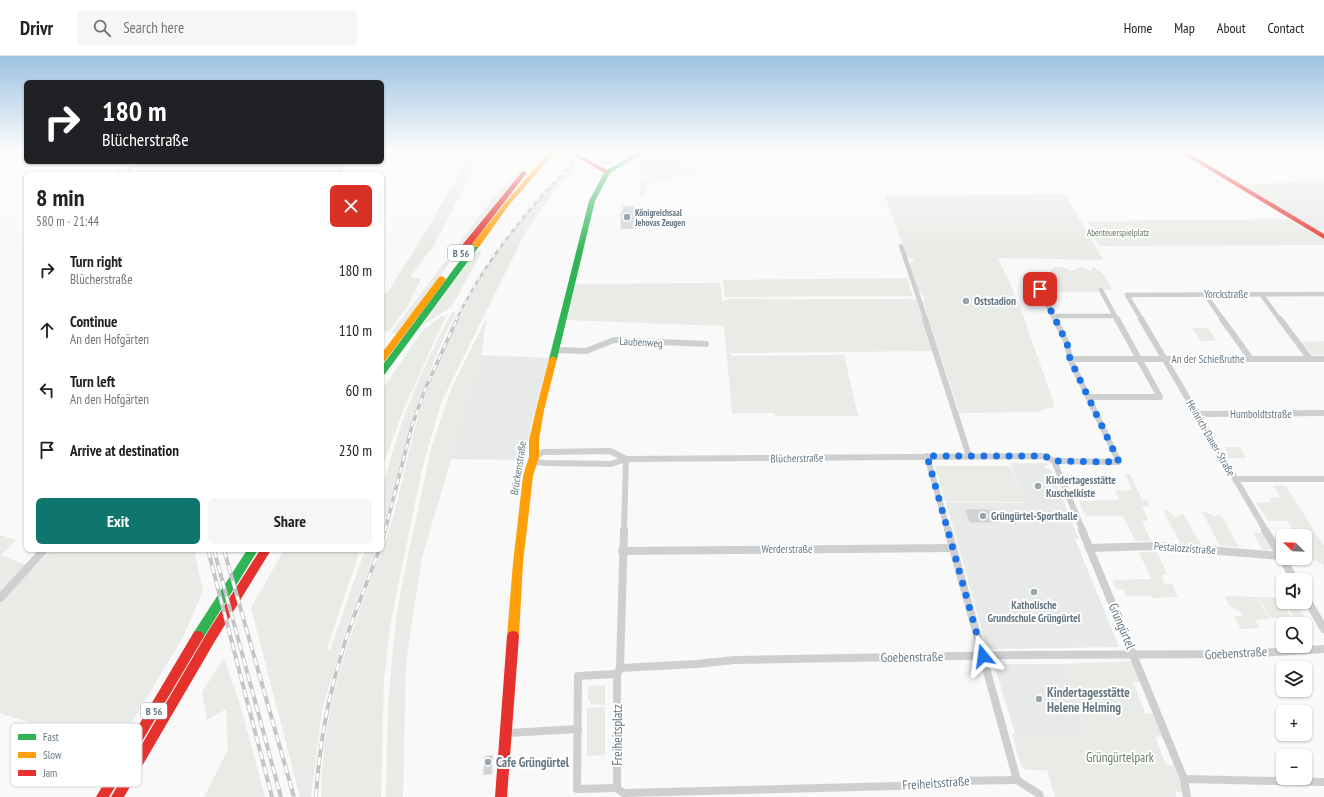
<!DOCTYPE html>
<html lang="en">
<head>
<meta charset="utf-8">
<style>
  :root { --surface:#fff; --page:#f6f6f6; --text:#202124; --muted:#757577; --line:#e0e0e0; --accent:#0f766e }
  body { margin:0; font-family:"PT Sans Narrow",sans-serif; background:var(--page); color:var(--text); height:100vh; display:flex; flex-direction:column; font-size:15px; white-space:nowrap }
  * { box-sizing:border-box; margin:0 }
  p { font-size:13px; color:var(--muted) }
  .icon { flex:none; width:22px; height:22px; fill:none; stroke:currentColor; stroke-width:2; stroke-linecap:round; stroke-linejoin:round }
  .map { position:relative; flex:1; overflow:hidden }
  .panel { position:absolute; left:24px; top:116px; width:360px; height:380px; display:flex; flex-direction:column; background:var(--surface); border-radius:6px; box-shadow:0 1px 3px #0004 }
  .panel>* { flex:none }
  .guide { position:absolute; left:24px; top:24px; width:360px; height:84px; border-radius:6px; box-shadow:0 1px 3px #0004; background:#202124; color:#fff; overflow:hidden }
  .needle { width:26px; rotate:293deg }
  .buttons { position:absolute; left:1276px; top:473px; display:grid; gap:8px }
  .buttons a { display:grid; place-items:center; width:36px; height:36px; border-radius:6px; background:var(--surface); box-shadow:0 1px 3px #0004; font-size:20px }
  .pin { position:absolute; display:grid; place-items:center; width:34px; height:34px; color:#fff; margin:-17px; border-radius:8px; box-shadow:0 2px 6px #0006 }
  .me { position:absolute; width:44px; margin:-22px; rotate:344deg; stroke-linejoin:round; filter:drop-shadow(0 0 3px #0008) }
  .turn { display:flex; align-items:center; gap:14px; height:84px; padding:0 12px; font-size:18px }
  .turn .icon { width:52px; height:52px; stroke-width:2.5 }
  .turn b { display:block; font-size:28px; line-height:34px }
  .round { display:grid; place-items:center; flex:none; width:42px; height:42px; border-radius:6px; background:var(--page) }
  .headline { display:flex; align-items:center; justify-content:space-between; height:68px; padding:0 12px }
  h1 { font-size:24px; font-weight:700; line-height:30px }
  .button { display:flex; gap:8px; margin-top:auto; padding:8px 12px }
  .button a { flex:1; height:46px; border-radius:6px; background:var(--accent); color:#fff; font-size:16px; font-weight:700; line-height:46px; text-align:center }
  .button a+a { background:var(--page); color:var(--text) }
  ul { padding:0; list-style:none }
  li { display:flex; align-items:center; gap:12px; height:60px; padding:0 12px }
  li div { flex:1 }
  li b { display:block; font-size:15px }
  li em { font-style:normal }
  header { display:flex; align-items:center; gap:24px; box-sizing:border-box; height:56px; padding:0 20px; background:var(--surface); border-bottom:1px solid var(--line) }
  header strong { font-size:19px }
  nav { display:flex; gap:22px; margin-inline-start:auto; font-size:14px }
  .search { width:280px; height:36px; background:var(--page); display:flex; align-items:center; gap:10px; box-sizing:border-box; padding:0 14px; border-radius:6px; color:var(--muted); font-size:15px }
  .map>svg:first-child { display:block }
  .built { fill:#e8e9e9 }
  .green { fill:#e8ebe6 }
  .building { fill:#d0d2d3; stroke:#e8e8e8 }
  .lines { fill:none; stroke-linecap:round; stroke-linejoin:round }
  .street-far2 { stroke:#cecfd0; stroke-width:4.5 }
  .street-far1 { stroke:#cecfd0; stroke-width:6 }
  .street { stroke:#cecfd0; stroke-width:8 }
  .fast { fill:#30b455; fill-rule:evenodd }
  .slow { fill:#ff9f0a; fill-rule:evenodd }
  .jam { fill:#e5322d; fill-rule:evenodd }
  .rail-far2-casing { stroke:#c3c5c6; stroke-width:2.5 }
  .rail-far1-casing { stroke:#c3c5c6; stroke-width:3.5 }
  .rail-casing { stroke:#c3c5c6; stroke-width:4 }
  .rail-far2 { stroke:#fff; stroke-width:1.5; stroke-dasharray:4.5; stroke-linecap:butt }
  .rail-far1 { stroke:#fff; stroke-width:2; stroke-dasharray:6; stroke-linecap:butt }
  .rail { stroke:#fff; stroke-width:2.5; stroke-dasharray:8; stroke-linecap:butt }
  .route { stroke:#1a73e8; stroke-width:7; stroke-dasharray:0 12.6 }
  .poi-dot { fill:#99a4ac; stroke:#fff; stroke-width:1.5 }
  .labels { text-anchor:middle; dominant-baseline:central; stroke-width:4; stroke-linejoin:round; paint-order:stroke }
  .far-poi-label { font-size:9px; font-weight:bold; fill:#657683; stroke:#fff; text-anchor:start }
  .far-park-label { font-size:9px; fill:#687a64; stroke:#fff }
  .shield { fill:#fff; stroke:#939fa8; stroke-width:1 }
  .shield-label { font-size:10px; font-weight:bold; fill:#657683 }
  .street-label { font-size:11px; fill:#657683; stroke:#fff }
  .poi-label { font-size:11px; font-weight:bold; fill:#657683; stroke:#fff; text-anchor:start }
  .near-street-label { font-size:13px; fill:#657683; stroke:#fff }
  .near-poi-label { font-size:13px; font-weight:bold; fill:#657683; stroke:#fff; text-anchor:start }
  .near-park-label { font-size:13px; fill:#687a64; stroke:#fff }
  .key { fill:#fff; stroke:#d1d6da; stroke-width:1 }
  .key-label { font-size:11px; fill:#657683 }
</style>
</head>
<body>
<header>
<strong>Drivr</strong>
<div class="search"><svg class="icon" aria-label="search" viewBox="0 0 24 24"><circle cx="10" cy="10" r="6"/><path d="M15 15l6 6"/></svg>Search here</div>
<nav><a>Home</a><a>Map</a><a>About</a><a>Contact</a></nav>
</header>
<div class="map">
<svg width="1324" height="741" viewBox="0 0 1324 741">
  <rect width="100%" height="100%" fill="#f9f9f9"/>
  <g class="built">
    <polygon points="597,95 746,95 707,105 698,97 678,103 685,111 646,122 632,105 624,100 610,109 600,108 591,100"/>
    <polygon points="1279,152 1324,152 1324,174 1315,173"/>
    <polygon points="481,299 549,302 531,370 524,404 450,403"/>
    <polygon points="1010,407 1048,407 1048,409 1045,409 1046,413 1050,413 1079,483 1075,483 1119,591 993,593 986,589 946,446 1024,447"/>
    <polygon points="994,608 1062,608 1086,678 1015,678"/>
  </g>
  <g class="green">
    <polygon points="472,95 483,95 434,189 410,221 421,223 407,251 389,275 382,275 382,242 390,233 429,170"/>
    <polygon points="538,95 541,95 476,172 396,278 391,277 491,145"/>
    <polygon points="746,95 768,95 713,110 709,105"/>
    <polygon points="707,105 710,112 645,128 645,139 640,139 640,123"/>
    <polygon points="135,106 341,106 337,118 138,118"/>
    <path d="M578,106H580L549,143L525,177L441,347L422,413L390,570L384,623L381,741H321C321,684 334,627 353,573C364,540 378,507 389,474C402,434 408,392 421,352C448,273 490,195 547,135C557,125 567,114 578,106Z"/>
    <polygon points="1324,124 1324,152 1279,152 1241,129"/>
    <polygon points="1065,138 1103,204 998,202 1015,239 1009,241 1017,242 1055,351 1035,356 958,357 958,352 923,246 925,242 918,235 909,207 913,206 913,203 907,201 885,140"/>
    <polygon points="1289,163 1324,184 1324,189 1099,190 1090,176 1093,174 1087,165"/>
    <polygon points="476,195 482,196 451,251 419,272"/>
    <path d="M1054,211H1062L1071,215C1080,212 1081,209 1092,216V211C1103,214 1107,225 1112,234L1101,233L1099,236H1049L1042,234L1039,228L1055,227L1050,215Z"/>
    <polygon points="907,222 913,240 725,241 723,224"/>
    <polygon points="720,227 722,245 730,243 914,243 917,244 934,295 730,297 731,300 844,299 858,360 775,360 775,357 732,357 724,270 566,264 575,228"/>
    <path d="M452,256L456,257C419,326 404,401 382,475C382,463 380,450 382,438C394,377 423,310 452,256Z"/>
    <polygon points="441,260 446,260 404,352 382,412 382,334 422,275"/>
    <polygon points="487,261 481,299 476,320 422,501 406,606 403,741 386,741 388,650 392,604 397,556 405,514 431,393 451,333"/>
    <polygon points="1192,272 1208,272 1217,285 1201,285"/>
    <polygon points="1324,285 1324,299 1312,299 1301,286"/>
    <polygon points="1225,391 1240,391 1247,402 1229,402"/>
    <polygon points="935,410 1010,410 1024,446 945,445"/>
    <polygon points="1125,418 1130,418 1142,444 1147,444 1150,450 1142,450 1148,464 1142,465 1151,485 1135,485 1123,460 1085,460 1079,445 1119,444 1115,435 1132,434"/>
    <path d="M1273,430H1286L1324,490V511C1319,503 1309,504 1300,504L1299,502H1305V480H1291L1288,475L1293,474L1287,465H1268L1256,446H1271L1269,442L1280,441Z"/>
    <polygon points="1163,454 1167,454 1175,461 1183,458 1201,489 1180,487"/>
    <polygon points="1201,454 1213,460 1221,459 1239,491 1220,490"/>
    <polygon points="1253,477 1262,477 1271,494 1262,493"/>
    <polygon points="0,479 16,484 1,499 28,510 0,540"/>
    <polygon points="52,494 194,494 203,535 183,581 104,713 99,689 0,657 0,547 20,525"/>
    <polygon points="284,494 360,494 327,593 330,594 365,494 376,494 344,579 322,654 311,741 300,741 251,552"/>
    <polygon points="1139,496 1157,496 1167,518 1162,519 1164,528 1172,528 1178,541 1152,542 1151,540 1126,540 1123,533 1116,533 1112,524 1151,523"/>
    <polygon points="1225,540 1257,541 1269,563 1255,564 1260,572 1241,573 1234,560 1243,560 1240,555 1236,555 1234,551 1230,551"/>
    <polygon points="1258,541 1280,541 1292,562 1270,562"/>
    <polygon points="1285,546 1296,546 1305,562 1294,562"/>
    <polygon points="224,602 241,652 265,741 204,741 228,693 226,653 207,664 202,636"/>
    <polygon points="1133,605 1142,626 1133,626 1145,657 1155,658 1163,680 1155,681 1166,709 1175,709 1183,737 1175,735 1176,741 1055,741 1047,714 1025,714 1021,710 1012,678 1086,678 1062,608"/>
    <polygon points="605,629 605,649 591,648 588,643 588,630"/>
    <polygon points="605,651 605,699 587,700 587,652"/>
  </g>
  <g class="building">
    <polygon points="623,150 634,150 635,164 634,164 633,173 621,173 620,158 622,156"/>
    <polygon points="965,453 996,453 1001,467 969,467"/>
    <polygon points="493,699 492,718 483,719 485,700"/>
  </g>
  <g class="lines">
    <g class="street-far2">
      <polyline points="339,118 343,106"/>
      <polyline points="901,190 926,264"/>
      <polyline points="1040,233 1055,264"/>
      <polyline points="1101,234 1117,264"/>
      <polyline points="1205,238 1223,264"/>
      <polyline points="1261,238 1280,264"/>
      <polyline points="1127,239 1142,264"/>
      <polyline points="1127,239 1324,238"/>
      <polyline points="1054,260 1115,260"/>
    </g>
    <g class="street-far1">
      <polyline points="925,263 969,400"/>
      <polyline points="1141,263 1266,475"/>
      <polyline points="1222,263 1251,303"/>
      <polyline points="1280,263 1310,303"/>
      <polyline points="555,294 586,295 614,284 706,288"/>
      <polyline points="1070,303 1324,303"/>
      <polyline points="1089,341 1160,341 1117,263"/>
      <polyline points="1197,358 1324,357"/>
      <polygon points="610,395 626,403 611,408 545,407 538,406 534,401 543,396"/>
      <polyline points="927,400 948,475"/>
      <polyline points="626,403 1045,400 1054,405 1083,475"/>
      <polyline points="1054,405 1119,406 1070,303 1067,287 1055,263"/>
      <polyline points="1235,423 1324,423"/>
      <polyline points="624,475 626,403"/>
    </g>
    <g class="street">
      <polyline points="948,474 1017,724 1039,738 1040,741"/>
      <polyline points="1082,474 1184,723 1187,741"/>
      <polyline points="1265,474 1295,524"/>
      <polyline points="1089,492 1157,490 1281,500"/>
      <polyline points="622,495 953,492"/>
      <polyline points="1305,540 1324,573"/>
      <polyline points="0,542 44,494"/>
      <polyline points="620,612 697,608 734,604 1023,599 1242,598 1324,593"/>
      <polyline points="617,618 578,620 577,733 617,732"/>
      <polyline points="506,677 578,673"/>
      <polyline points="1184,723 1324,726"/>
      <polyline points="617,732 623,737 937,729 948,725 1017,724"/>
      <polyline points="617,732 617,618 620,612 624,474"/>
    </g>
    <g class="fast">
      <polygon points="640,95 647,95 610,117 595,145 557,303 556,305 550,305 549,303 589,145 605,115"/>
      <polygon points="473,187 479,187 480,189 385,318 382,319 382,310"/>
      <polygon points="247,494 258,494 202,584 198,585 194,584 192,580 194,576"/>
    </g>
    <g class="slow">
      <polygon points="550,95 556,95 509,149 479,191 473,191 473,187 505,147"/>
      <polygon points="442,220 446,223 445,225 385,305 382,306 382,297 439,221"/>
      <polygon points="553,300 557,303 544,354 539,384 539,401 533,420 523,507 519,580 517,584 513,585 509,584 507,580 513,507 523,420 529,401 529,384 536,354 549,303"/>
    </g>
    <g class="jam">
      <polygon points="566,95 573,95 610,116 605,117"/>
      <polygon points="1178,95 1185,95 1324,178 1324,183"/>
      <polygon points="524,115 527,117 526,118 469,192 463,192 463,188 522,116"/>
      <polygon points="260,494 271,494 215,585 124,741 111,741 207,577"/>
      <polygon points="198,575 202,576 204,580 202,584 109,741 96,741 194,576"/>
      <polygon points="513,575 517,576 519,580 507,741 495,741 507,580 509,576"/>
    </g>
    <g class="rail-far2-casing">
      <g id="rail-far2">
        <polyline points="118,106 121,118"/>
        <polyline points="128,106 131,118"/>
        <path d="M456,264C488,199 534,144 586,95"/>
      </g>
    </g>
    <g class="rail-far1-casing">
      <polyline id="rail-far1" points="385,475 412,370 426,331 457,263"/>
    </g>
    <g class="rail-casing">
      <g id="rail">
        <polyline points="382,484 385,474"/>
        <polyline points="208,494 272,741"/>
        <polyline points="214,494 281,741"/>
        <polyline points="224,494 294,741"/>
        <path d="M316,741C319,688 329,636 345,586C355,555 368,525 379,494"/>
      </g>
    </g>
    <use href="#rail-far2" class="rail-far2"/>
    <use href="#rail-far1" class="rail-far1"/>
    <use href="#rail" class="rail"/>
  </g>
  <linearGradient id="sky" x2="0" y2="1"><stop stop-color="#9dc2e2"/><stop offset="0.48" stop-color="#fcfcfc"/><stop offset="1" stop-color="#fcfcfc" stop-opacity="0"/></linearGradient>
  <rect width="1324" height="199" fill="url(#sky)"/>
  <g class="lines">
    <polyline class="route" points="983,600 927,400 1045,400 1054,405 1119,406 1070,303 1067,287 1040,233"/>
  </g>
  <g class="poi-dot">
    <circle cx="627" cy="161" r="4"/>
    <circle cx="966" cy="245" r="4"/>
    <circle cx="1038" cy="430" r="4"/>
    <circle cx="983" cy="460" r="4"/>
    <circle cx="1034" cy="536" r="4"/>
    <circle cx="1039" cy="643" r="4"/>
    <circle cx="488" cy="706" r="4"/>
  </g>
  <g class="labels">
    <g class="far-poi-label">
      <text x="635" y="156">Königreichsaal<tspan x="635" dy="10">Jehovas Zeugen</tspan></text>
    </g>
    <g class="far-park-label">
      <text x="1118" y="176">Abenteuerspielplatz</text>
    </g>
    <g class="shield">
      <rect x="448" y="189" width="26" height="16" rx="3"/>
      <rect x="141" y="647" width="26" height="16" rx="3"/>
    </g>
    <g class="shield-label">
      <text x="461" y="197">B 56</text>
      <text x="154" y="655">B 56</text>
    </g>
    <g class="street-label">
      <text x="1226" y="238">Yorckstraße</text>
      <text transform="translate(641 286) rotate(3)">Laubenweg</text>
      <text x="1208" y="303">An der Schießruthe</text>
      <text x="1261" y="358">Humboldtstraße</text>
      <text transform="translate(1211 382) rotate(60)">Heinrich-Dauer-Straße</text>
      <text transform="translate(797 402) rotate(-1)">Blücherstraße</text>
      <text transform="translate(518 412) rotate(-81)">Brückenstraße</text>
      <text transform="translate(1185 492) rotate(4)">Pestalozzistraße</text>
      <text x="787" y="493">Werderstraße</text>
    </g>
    <g class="poi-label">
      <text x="974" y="245">Oststadion</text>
      <text x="1046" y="424">Kindertagesstätte<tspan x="1046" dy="13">Kuschelkiste</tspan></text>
      <text x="991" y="460">Grüngürtel-Sporthalle</text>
      <text x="1034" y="549" text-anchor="middle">Katholische<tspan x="1034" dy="13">Grundschule Grüngürtel</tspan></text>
    </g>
    <g class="near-street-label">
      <text transform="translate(1122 570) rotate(67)">Grüngürtel</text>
      <text transform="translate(1236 597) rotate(-3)">Goebenstraße</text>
      <text transform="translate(912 601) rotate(-1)">Goebenstraße</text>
      <text transform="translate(617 679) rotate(-90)">Freiheitsplatz</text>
      <text transform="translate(936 727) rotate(-4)">Freiheitsstraße</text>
    </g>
    <g class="near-poi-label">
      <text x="1047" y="636">Kindertagesstätte<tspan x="1047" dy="15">Helene Helming</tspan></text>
      <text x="496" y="706">Cafe Grüngürtel</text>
    </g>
    <g class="near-park-label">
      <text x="1120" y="701">Grüngürtelpark</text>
    </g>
  </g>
  <rect x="10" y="667" width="132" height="64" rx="6" class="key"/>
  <rect x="18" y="678" width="18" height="6" fill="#30b455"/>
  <rect x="18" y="696" width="18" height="6" fill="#ff9f0a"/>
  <rect x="18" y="714" width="18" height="6" fill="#e5322d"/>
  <g class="key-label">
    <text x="43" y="685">Fast</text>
    <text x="43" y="703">Slow</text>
    <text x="43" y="721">Jam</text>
  </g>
</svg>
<div class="buttons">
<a><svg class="needle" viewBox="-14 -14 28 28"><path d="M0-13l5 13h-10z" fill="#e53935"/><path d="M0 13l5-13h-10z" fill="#757577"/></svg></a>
<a><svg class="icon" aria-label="sound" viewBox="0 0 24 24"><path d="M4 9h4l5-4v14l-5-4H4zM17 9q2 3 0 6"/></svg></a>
<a><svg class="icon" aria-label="search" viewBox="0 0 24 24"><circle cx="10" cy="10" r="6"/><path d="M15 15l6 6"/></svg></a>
<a><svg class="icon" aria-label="layers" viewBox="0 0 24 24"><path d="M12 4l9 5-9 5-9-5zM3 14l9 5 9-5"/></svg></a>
<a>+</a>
<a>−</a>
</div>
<div class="pin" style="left:1040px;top:233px;background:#d93025"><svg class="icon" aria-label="arrive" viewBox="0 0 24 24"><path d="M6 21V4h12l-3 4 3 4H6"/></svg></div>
<svg class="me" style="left:983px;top:600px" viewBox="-20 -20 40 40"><path d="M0-17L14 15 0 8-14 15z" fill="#1a73e8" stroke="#fff" stroke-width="4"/></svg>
<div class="guide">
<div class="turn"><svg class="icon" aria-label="right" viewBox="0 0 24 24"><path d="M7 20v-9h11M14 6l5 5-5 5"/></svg><div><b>180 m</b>Blücherstraße</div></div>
</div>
<section class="panel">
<div class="headline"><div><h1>8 min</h1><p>580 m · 21:44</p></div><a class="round" style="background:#d93025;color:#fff"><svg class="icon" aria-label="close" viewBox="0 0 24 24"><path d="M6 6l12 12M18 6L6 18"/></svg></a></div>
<ul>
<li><svg class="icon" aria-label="right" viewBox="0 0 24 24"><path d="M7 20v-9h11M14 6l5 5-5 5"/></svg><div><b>Turn right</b><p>Blücherstraße</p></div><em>180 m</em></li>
<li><svg class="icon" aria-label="ahead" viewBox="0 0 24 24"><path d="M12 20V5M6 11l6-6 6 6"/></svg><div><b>Continue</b><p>An den Hofgärten</p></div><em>110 m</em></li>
<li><svg class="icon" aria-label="left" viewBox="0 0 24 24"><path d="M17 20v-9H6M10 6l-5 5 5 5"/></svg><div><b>Turn left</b><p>An den Hofgärten</p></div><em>60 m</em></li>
<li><svg class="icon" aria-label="arrive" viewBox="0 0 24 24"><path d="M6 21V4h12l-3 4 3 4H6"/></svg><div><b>Arrive at destination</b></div><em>230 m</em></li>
</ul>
<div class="button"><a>Exit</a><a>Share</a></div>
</section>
</div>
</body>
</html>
